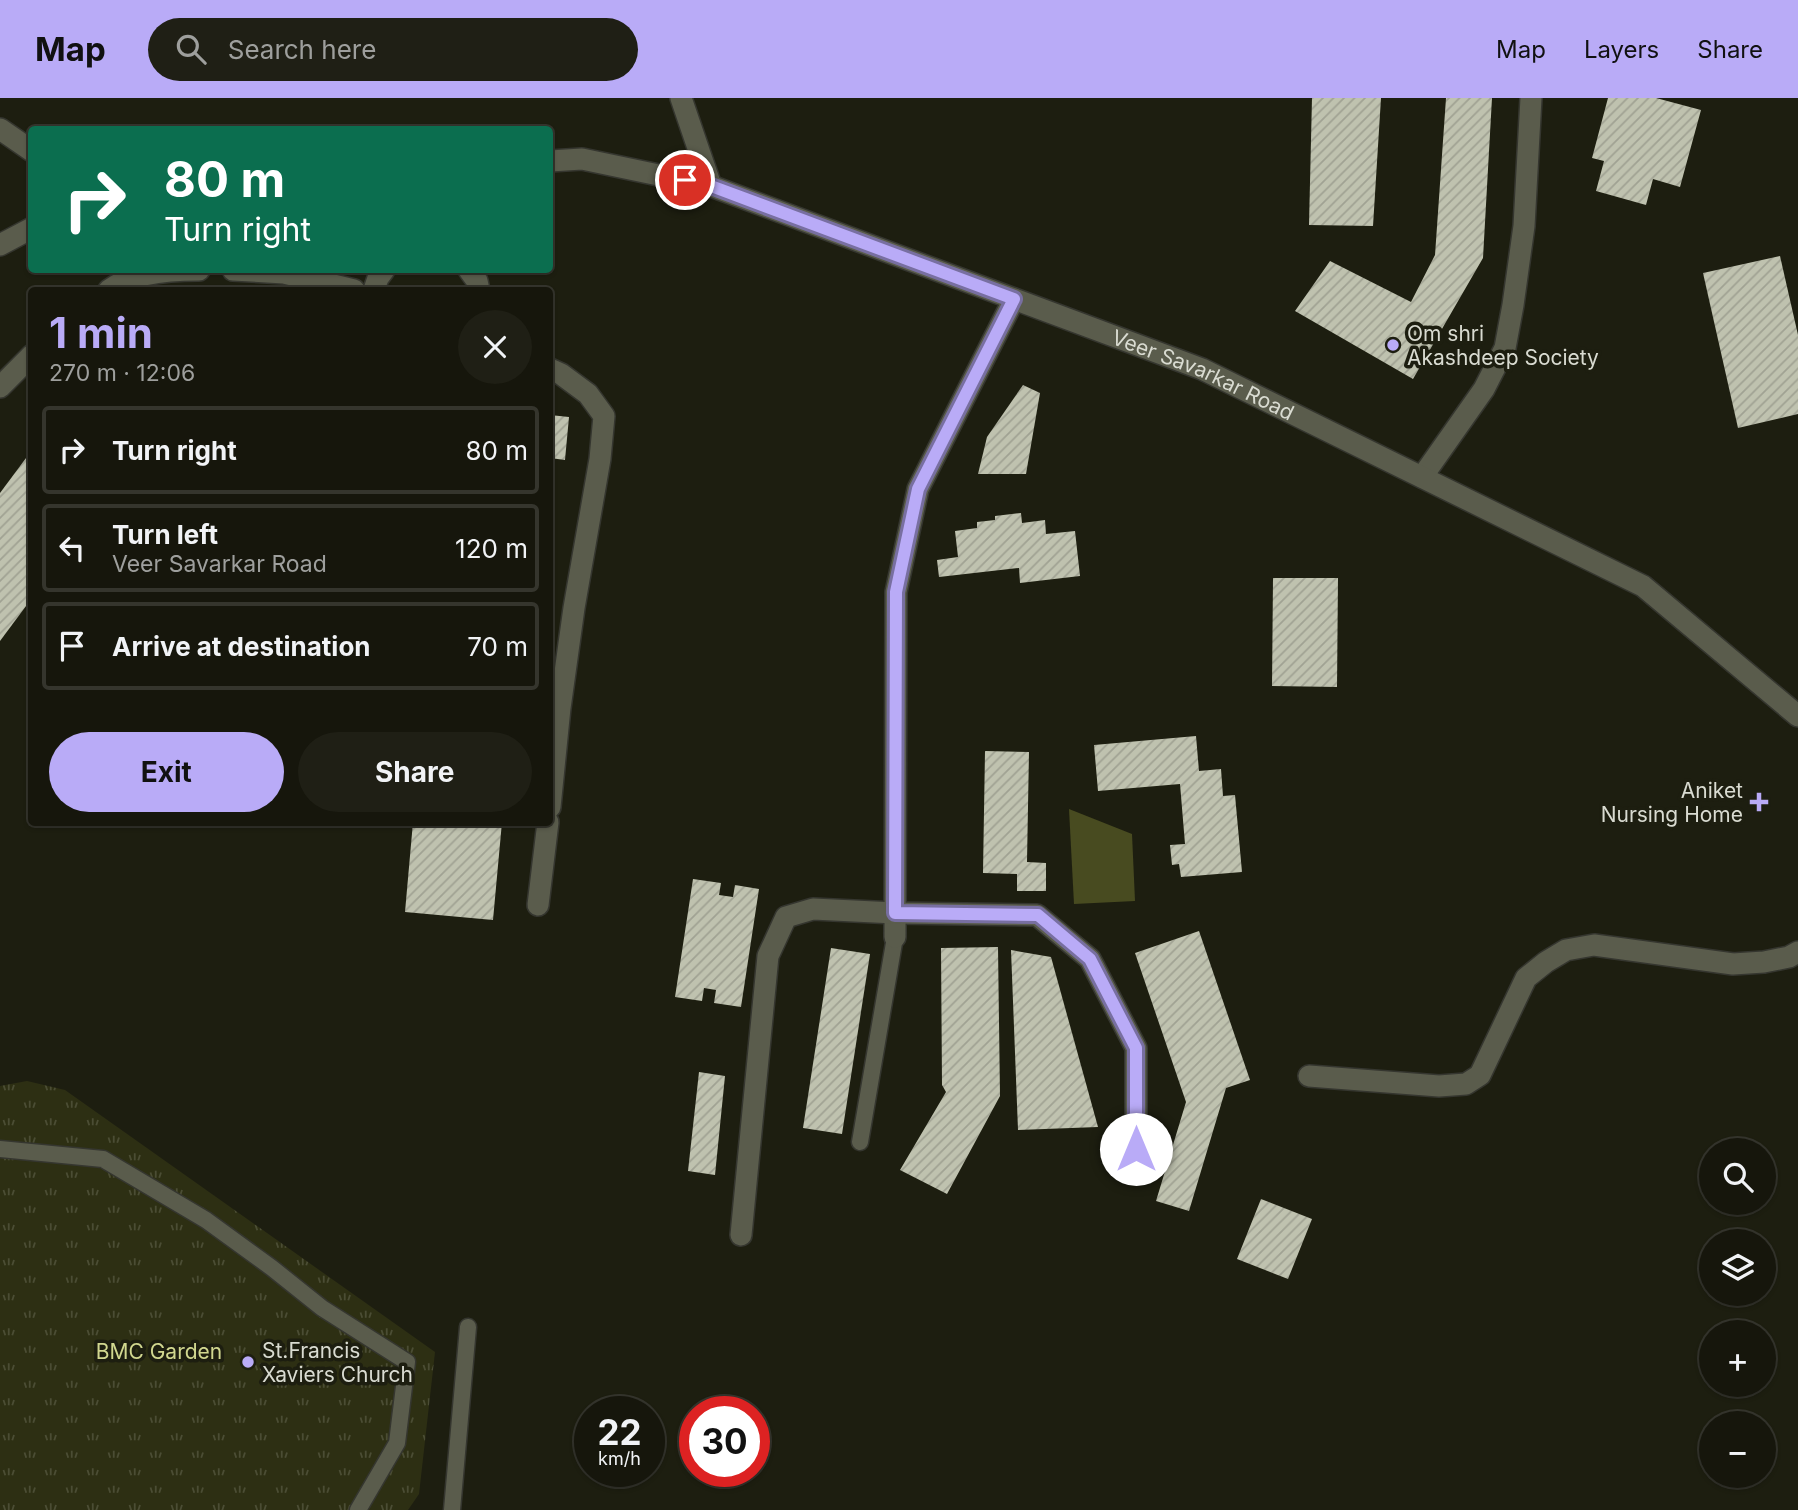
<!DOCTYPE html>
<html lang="en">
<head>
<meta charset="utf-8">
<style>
  :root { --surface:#16160c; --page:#1f1f15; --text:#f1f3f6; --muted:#9e9f9d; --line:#35352d; --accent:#b9abf7 }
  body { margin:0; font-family:Inter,sans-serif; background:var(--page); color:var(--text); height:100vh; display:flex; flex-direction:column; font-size:26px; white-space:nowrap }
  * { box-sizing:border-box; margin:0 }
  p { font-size:23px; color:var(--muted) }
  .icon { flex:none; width:38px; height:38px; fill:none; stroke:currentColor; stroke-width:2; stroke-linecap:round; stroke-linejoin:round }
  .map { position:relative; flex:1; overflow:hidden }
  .panel { position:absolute; left:28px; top:189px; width:525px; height:539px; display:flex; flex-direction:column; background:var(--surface); border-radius:7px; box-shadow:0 2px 5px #0004,0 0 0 2px var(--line) }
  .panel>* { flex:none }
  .banner { position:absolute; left:28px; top:28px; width:525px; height:147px; border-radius:7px; box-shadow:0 2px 5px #0004,0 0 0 2px var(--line); background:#0b6e4f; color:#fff; overflow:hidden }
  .tools { position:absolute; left:1699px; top:1040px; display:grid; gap:14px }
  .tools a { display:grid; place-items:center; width:77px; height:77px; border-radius:50%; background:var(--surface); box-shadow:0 2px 5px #0004,0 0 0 2px var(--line); font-size:35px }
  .speed { position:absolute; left:574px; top:1298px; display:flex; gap:14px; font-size:35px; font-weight:700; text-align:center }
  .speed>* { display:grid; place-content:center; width:91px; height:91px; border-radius:50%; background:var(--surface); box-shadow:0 2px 5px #0004,0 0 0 2px var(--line); line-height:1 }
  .speed small { font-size:18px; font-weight:400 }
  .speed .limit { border:10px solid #d22; background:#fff; color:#111 }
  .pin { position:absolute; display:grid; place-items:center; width:60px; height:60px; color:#fff; margin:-30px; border:4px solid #fff; border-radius:50%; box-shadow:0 2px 7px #0007 }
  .me { position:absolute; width:77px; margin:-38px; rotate:0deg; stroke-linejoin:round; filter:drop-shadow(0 0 5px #0008) }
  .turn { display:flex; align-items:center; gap:24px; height:147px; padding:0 21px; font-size:32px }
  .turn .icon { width:91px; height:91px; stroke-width:2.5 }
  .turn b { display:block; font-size:49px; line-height:60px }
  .round { display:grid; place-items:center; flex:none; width:74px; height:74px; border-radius:37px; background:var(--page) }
  .overview { display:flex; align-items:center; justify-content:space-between; height:119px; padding:0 21px }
  h1 { font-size:42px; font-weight:700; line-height:52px; color:var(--accent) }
  .button { display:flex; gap:14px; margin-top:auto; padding:14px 21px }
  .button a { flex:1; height:80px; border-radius:42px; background:var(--accent); color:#111; font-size:28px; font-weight:700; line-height:80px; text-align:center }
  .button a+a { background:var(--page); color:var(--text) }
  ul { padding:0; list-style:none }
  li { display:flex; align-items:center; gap:21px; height:88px; margin:0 14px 10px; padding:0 7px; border:4px solid var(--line); border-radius:7px }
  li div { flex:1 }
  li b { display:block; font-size:26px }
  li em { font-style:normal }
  header { display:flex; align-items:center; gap:42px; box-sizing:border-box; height:98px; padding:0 35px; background:var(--accent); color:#111 }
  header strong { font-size:33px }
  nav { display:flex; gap:38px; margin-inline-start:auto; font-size:24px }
  .search { width:490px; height:63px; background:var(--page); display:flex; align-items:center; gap:18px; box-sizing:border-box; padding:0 24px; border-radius:38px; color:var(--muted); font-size:26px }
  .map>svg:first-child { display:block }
  .park { fill:url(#park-tufts) }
  .water { fill:#484b20 }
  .building { fill:url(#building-hatch) }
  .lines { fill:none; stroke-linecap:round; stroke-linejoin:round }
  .service-casing { stroke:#35362f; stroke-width:19 }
  .minor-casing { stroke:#35362f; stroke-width:24 }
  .tertiary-casing { stroke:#35362f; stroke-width:24 }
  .service { stroke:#5a5c4c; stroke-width:16 }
  .minor { stroke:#5a5c4c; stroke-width:21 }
  .tertiary { stroke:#5a5c4c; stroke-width:21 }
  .route-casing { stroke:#786fa1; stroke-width:18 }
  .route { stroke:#b9abf7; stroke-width:12 }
  .poi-dot { fill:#b9abf7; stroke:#1d1e10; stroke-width:2.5 }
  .labels { text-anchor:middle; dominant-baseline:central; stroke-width:7; stroke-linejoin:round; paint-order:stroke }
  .poi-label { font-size:21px; fill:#d9dbd1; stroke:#1d1e10; text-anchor:start }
  .street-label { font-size:21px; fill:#d9dbd1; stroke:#1d1e10 }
  .park-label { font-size:21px; fill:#d1d78f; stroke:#1d1e10 }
</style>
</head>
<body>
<header>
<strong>Map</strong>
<div class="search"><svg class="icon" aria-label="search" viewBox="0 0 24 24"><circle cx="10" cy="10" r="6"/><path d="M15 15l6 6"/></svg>Search here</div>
<nav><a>Map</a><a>Layers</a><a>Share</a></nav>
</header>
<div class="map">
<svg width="1798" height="1412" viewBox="0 0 1798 1412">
  <defs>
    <pattern id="park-tufts" width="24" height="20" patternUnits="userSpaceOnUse" patternTransform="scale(1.75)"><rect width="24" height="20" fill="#2d2f13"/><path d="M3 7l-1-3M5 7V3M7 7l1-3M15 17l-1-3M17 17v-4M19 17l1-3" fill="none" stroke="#4b4d34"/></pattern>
    <pattern id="building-hatch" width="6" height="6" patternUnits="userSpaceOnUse" patternTransform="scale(1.75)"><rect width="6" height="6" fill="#bfc2af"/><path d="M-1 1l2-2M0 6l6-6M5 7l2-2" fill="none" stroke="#a0a293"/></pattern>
  </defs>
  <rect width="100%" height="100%" fill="#1d1e10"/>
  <polygon class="park" points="27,983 65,992 435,1254 419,1396 408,1412 0,1412 0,988"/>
  <polygon class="water" points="1069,711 1132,736 1135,803 1074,806"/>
  <g class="building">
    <polygon points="1312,0 1381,0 1373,128 1309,127"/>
    <polygon points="1446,0 1492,0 1483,160 1413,281 1295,213 1330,163 1411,204 1435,157"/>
    <polygon points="1608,0 1656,0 1701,12 1680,89 1653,81 1646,107 1596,93 1604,63 1592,60"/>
    <polygon points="1780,158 1798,237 1798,316 1738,330 1703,175"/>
    <polygon points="1023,287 1040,295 1026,376 978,376 987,339"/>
    <polygon points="550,317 569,319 565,362 550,360"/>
    <polygon points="32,352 32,500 0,543 0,395"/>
    <polygon points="1021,415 1022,425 1045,422 1046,436 1075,433 1080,478 1020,485 1019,470 939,479 937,462 958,459 955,433 977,430 977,424 995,422 995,418"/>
    <polygon points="1273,480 1338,480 1337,589 1272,588"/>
    <polygon points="1196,638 1199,673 1221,671 1223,698 1235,697 1242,774 1181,779 1179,766 1172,767 1170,747 1185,746 1180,686 1098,693 1094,647"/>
    <polygon points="985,653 1029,654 1027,764 1046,765 1046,793 1017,793 1017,776 983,775"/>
    <polygon points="413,724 502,724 493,822 405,814"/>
    <polygon points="693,781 721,785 719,797 733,799 735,787 759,791 741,909 714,905 716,892 704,890 702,903 675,899"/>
    <polygon points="1199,833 1250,982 1226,990 1189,1113 1156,1103 1186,1004 1135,855"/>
    <polygon points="998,849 1000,998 947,1096 900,1072 946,994 942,987 941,850"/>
    <polygon points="831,850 870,856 842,1036 803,1030"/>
    <polygon points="1011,852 1051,859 1098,1029 1018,1032"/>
    <polygon points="699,974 725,978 715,1077 688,1073"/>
    <polygon points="1261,1101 1312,1121 1288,1181 1237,1161"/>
  </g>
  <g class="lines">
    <g class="service-casing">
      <g id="service">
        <polyline points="860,1044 895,839"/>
        <polyline points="0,1051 103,1061 206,1122 272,1170 322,1210 407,1264 397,1345 358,1412"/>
        <polyline points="452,1412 468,1229"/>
      </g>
    </g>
    <g class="minor-casing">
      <g id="minor">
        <polyline points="681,0 711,88"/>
        <polyline points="0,31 32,53"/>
        <polyline points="233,172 284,175 354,192"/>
        <polyline points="469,172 477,183 479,192"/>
        <path d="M109,192C131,175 172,172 199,172"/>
        <polyline points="374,192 378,180 384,172"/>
        <polyline points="550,271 561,276 588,296 604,318 600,361 574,510 560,610 550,709"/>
        <polyline points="0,289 32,257"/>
        <polyline points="1422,379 1484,291 1505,250 1513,207 1524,128 1531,0"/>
        <polyline points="538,807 548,724"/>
        <polyline points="895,839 896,494 918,391 1014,201"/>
        <polyline points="1309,978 1439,988 1466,986 1480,977 1526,880 1546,864 1566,852 1594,847 1733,866 1764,864 1789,859 1798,854"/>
        <polyline points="741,1137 768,858 786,819 813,811 895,815 1037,817 1090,861 1136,950 1136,1051"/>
      </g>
    </g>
    <g class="tertiary-casing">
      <g id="tertiary">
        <path id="s1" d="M550,63L582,61L711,88L1202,271L1643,488L1798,618"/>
        <polyline points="0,147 32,130"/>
      </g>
    </g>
    <use href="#service" class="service"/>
    <use href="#minor" class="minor"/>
    <use href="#tertiary" class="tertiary"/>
  </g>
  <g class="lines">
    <g class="route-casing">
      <polyline id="route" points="685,82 711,88 1014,201 918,391 896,494 895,815 1038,817 1090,861 1136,950 1136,1051"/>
    </g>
    <use href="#route" class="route"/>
  </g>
  <g class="poi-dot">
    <circle cx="1393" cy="247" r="7"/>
    <path d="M1755.5 693.5h7v7h7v7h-7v7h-7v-7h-7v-7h7z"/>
    <circle cx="248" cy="1264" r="7"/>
  </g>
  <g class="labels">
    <g class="poi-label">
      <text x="1407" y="235">Om shri<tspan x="1407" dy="24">Akashdeep Society</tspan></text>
      <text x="1743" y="692" text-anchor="end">Aniket<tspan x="1743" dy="24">Nursing Home</tspan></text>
      <text x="262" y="1252">St.Francis<tspan x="262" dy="24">Xaviers Church</tspan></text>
    </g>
    <g class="street-label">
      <text stroke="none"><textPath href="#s1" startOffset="691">Veer Savarkar Road</textPath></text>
    </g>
    <g class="park-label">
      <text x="159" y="1253">BMC Garden</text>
    </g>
  </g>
</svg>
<div class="tools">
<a><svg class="icon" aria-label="search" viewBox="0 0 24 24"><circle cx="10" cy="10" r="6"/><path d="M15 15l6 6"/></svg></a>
<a><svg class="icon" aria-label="layers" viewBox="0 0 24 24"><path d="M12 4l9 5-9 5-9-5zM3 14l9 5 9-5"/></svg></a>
<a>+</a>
<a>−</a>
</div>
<div class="speed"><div>22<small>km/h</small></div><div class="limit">30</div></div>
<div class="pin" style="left:685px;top:82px;background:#d93025"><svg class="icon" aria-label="arrive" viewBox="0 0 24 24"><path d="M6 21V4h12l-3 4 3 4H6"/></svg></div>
<svg class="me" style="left:1136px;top:1051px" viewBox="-20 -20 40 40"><circle r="19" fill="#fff"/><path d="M0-13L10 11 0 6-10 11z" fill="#b9abf7"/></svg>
<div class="banner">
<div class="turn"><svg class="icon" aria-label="right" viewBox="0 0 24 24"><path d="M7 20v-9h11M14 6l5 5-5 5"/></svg><div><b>80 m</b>Turn right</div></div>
</div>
<section class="panel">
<div class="overview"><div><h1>1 min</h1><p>270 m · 12:06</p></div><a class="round"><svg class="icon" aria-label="close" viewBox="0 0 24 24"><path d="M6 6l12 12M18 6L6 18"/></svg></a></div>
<ul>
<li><svg class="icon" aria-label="right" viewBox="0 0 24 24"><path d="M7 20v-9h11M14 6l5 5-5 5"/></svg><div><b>Turn right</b></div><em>80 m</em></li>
<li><svg class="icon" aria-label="left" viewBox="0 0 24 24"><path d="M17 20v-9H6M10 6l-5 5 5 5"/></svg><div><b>Turn left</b><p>Veer Savarkar Road</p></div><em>120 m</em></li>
<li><svg class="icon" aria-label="arrive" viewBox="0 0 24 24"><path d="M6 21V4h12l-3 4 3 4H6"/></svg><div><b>Arrive at destination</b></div><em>70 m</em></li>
</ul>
<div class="button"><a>Exit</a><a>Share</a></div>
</section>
</div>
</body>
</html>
